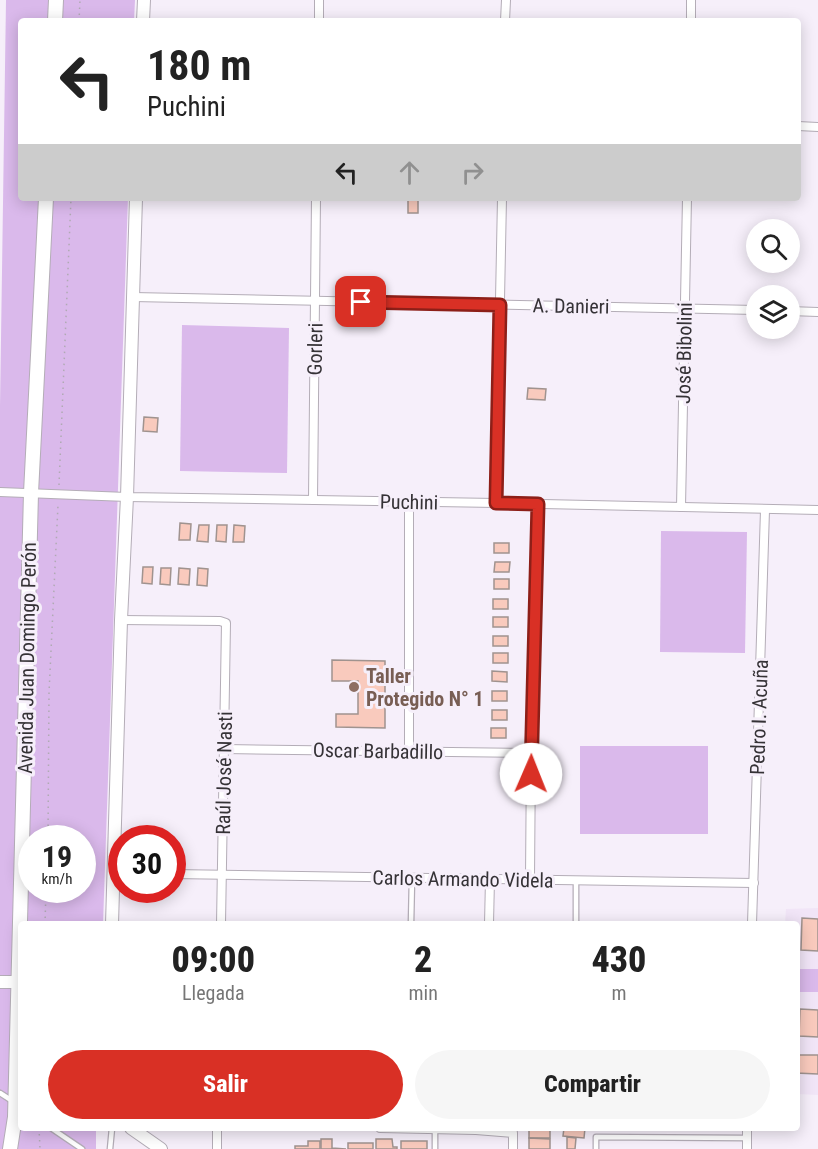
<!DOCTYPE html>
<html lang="es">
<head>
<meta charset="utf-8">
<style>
  :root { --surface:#fff; --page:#f6f6f6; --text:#222; --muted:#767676; --accent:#d93025 }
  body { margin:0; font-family:"Roboto Condensed",sans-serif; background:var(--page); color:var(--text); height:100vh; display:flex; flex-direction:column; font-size:22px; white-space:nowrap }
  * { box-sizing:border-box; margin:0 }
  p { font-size:20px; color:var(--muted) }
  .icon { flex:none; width:33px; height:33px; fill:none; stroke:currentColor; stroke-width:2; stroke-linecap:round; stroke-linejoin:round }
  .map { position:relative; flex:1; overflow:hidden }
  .side { position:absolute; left:18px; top:921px; width:782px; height:210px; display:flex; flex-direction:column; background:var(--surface); border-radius:6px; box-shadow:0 3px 15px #0003 }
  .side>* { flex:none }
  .hud { position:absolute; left:18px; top:18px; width:783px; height:183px; border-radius:6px; box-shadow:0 3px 15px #0003; background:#fff; color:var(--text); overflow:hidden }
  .buttons { position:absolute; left:746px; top:219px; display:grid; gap:12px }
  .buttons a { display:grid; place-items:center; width:54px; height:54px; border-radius:50%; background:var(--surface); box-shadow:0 3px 15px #0003; font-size:30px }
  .speed { position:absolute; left:18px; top:825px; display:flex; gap:12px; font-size:30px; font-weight:700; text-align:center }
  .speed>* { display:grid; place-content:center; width:78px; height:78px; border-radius:50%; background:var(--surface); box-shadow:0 3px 15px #0003; line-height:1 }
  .speed small { font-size:15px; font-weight:400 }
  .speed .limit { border:9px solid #d22; background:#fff; color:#111 }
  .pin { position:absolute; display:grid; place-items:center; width:51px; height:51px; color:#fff; margin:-26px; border-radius:12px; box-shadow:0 3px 9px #0006 }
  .me { position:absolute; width:66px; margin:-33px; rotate:1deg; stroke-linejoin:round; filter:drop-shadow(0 0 4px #0008) }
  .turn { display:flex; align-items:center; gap:21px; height:126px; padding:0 30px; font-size:27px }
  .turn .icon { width:78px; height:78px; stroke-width:2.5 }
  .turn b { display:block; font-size:42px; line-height:51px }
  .lanes { display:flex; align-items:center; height:57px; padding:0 30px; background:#0003; justify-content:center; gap:30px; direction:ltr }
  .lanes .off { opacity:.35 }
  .eta { display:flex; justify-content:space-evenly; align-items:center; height:102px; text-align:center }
  .eta b { font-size:36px; font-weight:800; line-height:42px }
  .cta { display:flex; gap:12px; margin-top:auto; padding:12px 30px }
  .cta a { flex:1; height:69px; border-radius:36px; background:var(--accent); color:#fff; font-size:24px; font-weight:800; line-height:69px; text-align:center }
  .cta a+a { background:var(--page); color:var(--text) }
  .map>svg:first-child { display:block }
  .built { fill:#f1e5f7 }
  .green { fill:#dab9eb; fill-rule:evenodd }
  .building { fill:#f9cabd; stroke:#a0938f; stroke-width:1.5 }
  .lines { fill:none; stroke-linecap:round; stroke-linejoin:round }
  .service-casing { stroke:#b4adb7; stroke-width:7 }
  .minor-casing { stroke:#b4adb7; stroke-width:10 }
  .secondary-casing { stroke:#b4adb7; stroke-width:14 }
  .primary-casing { stroke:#b4adb7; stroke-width:16 }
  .path { stroke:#b0aab3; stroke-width:1.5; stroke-dasharray:1.5 4.5; stroke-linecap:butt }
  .service { stroke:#fff; stroke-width:4.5 }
  .minor { stroke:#fff; stroke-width:8 }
  .secondary { stroke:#fff; stroke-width:12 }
  .primary { stroke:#fff; stroke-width:14 }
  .route-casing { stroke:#8d1f18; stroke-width:15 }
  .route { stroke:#d93025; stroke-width:10 }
  .education-dot { fill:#8d6e63; stroke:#f6effa; stroke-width:2 }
  .labels { text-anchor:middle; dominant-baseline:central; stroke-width:6; stroke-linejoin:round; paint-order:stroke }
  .street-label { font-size:20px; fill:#353236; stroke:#f6effa }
  .education-label { font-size:20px; font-weight:bold; fill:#785e54; stroke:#f6effa; text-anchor:start }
</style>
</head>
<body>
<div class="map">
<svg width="818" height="1149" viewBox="0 0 818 1149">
  <rect width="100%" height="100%" fill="#f6effa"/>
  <polygon class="built" points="818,908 818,1095 797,1094 796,924 785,924 786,909"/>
  <g class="green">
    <path d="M6,0H135L134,21H21V198H128L103,924H21V1128H96V1149H0V407ZM32,838H82V890H32Z"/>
    <polygon points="182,325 289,328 287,473 180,471"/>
    <polygon points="661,531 747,532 745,653 660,652"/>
    <rect x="580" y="746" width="128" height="88"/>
    <rect x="797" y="969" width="21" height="23"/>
  </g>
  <g class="building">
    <rect x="408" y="198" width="10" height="15"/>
    <polygon points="528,388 546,389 545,400 527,399"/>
    <polygon points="144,417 158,418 157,432 143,431"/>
    <polygon points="180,523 191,524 190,540 179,540"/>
    <polygon points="199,525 209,525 208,542 197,541"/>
    <polygon points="217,525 227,525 226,542 216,541"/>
    <polygon points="234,525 245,526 244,542 233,542"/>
    <rect x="494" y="543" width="15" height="10"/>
    <polygon points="495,562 510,562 509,572 494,572"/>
    <polygon points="143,567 153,567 152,584 142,583"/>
    <polygon points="161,568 171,568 170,585 160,584"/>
    <polygon points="179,568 190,569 189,585 178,584"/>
    <polygon points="198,568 208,569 207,586 197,585"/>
    <rect x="494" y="579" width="15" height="10"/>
    <rect x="493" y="599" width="15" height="10"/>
    <rect x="493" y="617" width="15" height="10"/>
    <rect x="493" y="636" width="15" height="10"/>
    <rect x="493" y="653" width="15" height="10"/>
    <polygon points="332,660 385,661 385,728 336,727 336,714 358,714 358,681 332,681"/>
    <polygon points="492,671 507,672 507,682 492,681"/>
    <rect x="492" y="691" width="15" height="10"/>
    <rect x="492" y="710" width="15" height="10"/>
    <rect x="491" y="728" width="15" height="10"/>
    <polygon points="802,918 818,919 818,951 801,950"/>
    <polygon points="800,1009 818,1010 818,1037 799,1036"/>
    <polygon points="796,1055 818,1055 818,1074 796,1073"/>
    <rect x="529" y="1128" width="21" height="10"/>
    <polygon points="564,1128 585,1128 584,1138 563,1136"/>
    <polygon points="567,1137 576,1138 575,1149 567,1149"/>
    <polygon points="529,1138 550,1139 550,1149 529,1149"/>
    <polygon points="321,1139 332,1139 332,1148 346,1149 321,1149"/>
    <polygon points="376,1139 392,1139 393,1147 397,1147 397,1149 376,1149"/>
    <polygon points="308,1141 320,1141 320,1149 295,1149 295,1146 308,1146"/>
    <rect x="401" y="1141" width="26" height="8"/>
    <rect x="348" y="1143" width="25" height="6"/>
  </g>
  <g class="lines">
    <g class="service-casing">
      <g id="service">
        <polyline points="411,924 412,878"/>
        <polyline points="576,924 576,880"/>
        <polyline points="0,1093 14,1102"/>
        <polyline points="51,1128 82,1149"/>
        <polyline points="110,1149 112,1128"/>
        <polyline points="435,1149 435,1130"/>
        <polyline points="596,1149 596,1137 746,1138"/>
      </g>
    </g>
    <g class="minor-casing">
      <g id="minor">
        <polyline points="319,21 319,0"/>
        <polyline points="505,21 506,0"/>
        <polyline points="691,21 691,0"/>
        <polyline points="798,126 818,127"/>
        <polyline points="133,297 756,310"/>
        <polyline points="789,311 818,312"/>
        <polyline points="0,492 127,497 496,503 818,510"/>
        <polyline points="313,500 316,198"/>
        <polyline points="496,503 502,198"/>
        <polyline points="681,507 687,198"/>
        <polyline points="121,620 220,621 226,623 221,924"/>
        <polyline points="225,749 531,753"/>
        <polyline points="409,751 409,502"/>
        <polyline points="172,874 754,883"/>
        <polyline points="530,879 531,753 538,504"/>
        <polyline points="489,924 490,879"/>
        <polyline points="752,924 765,510"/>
        <polyline points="380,1128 476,1130 513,1133 513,1149"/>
        <polyline points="217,1149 217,1128"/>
        <polyline points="747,1149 747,1128"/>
      </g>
    </g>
    <g class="secondary-casing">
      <g id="secondary">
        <polyline points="143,21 144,0"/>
        <polyline points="112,924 121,620 127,497 136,198"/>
        <polyline points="0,982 21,982"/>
        <polyline points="131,1128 161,1149"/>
      </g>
    </g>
    <g class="primary-casing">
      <g id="primary">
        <polyline points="55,21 56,0"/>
        <polyline points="10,1149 15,1117 31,493 46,198"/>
      </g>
    </g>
    <g class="path">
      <polyline points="79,21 80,0"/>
      <polyline points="59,485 71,198"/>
      <polyline points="48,838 49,693 58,505"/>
      <polyline points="45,924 46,890"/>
      <polyline points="39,1128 40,1149"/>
    </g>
    <use href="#service" class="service"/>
    <use href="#minor" class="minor"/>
    <use href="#secondary" class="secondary"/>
    <use href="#primary" class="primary"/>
  </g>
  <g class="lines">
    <g class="route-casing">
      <polyline id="route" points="361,302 500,305 496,503 538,504 531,774"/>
    </g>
    <use href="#route" class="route"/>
  </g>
  <circle class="education-dot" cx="354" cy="687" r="6"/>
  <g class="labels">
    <g class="street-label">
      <text transform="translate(571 306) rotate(1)">A. Danieri</text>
      <text transform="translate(315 349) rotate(-89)">Gorleri</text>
      <text transform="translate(684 353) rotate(-89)">José Bibolini</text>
      <text transform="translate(409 502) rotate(1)">Puchini</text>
      <text transform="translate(27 658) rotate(-89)">Avenida Juan Domingo Perón</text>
      <text transform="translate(759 717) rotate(-88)">Pedro I. Acuña</text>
      <text transform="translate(378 751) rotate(1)">Oscar Barbadillo</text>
      <text transform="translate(224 773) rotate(-89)">Raúl José Nasti</text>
      <text transform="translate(463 879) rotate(1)">Carlos Armando Videla</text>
    </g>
    <g class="education-label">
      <text x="366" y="676">Taller<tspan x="366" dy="23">Protegido N° 1</tspan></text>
    </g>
  </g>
</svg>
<div class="buttons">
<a><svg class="icon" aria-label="search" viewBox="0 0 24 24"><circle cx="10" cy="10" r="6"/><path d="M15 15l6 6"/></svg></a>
<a><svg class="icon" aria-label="layers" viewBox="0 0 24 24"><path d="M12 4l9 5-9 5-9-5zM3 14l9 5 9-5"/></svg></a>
</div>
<div class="speed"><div>19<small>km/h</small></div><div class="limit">30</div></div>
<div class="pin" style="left:361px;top:302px;background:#d93025"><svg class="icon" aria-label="arrive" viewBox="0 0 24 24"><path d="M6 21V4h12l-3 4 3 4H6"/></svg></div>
<svg class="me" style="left:531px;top:774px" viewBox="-20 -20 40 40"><circle r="19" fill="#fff"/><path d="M0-13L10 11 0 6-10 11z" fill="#d93025"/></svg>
<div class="hud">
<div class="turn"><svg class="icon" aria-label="left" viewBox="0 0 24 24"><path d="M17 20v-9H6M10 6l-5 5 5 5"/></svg><div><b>180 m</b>Puchini</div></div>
<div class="lanes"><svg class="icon" aria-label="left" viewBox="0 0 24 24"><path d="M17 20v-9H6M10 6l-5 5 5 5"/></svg><svg class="icon off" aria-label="ahead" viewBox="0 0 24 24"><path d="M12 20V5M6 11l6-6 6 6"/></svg><svg class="icon off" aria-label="right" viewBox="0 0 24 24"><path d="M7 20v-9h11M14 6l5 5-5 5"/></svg></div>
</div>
<section class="side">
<div class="eta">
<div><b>09:00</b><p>Llegada</p></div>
<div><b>2</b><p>min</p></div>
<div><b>430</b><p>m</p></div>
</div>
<div class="cta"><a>Salir</a><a>Compartir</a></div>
</section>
</div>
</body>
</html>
